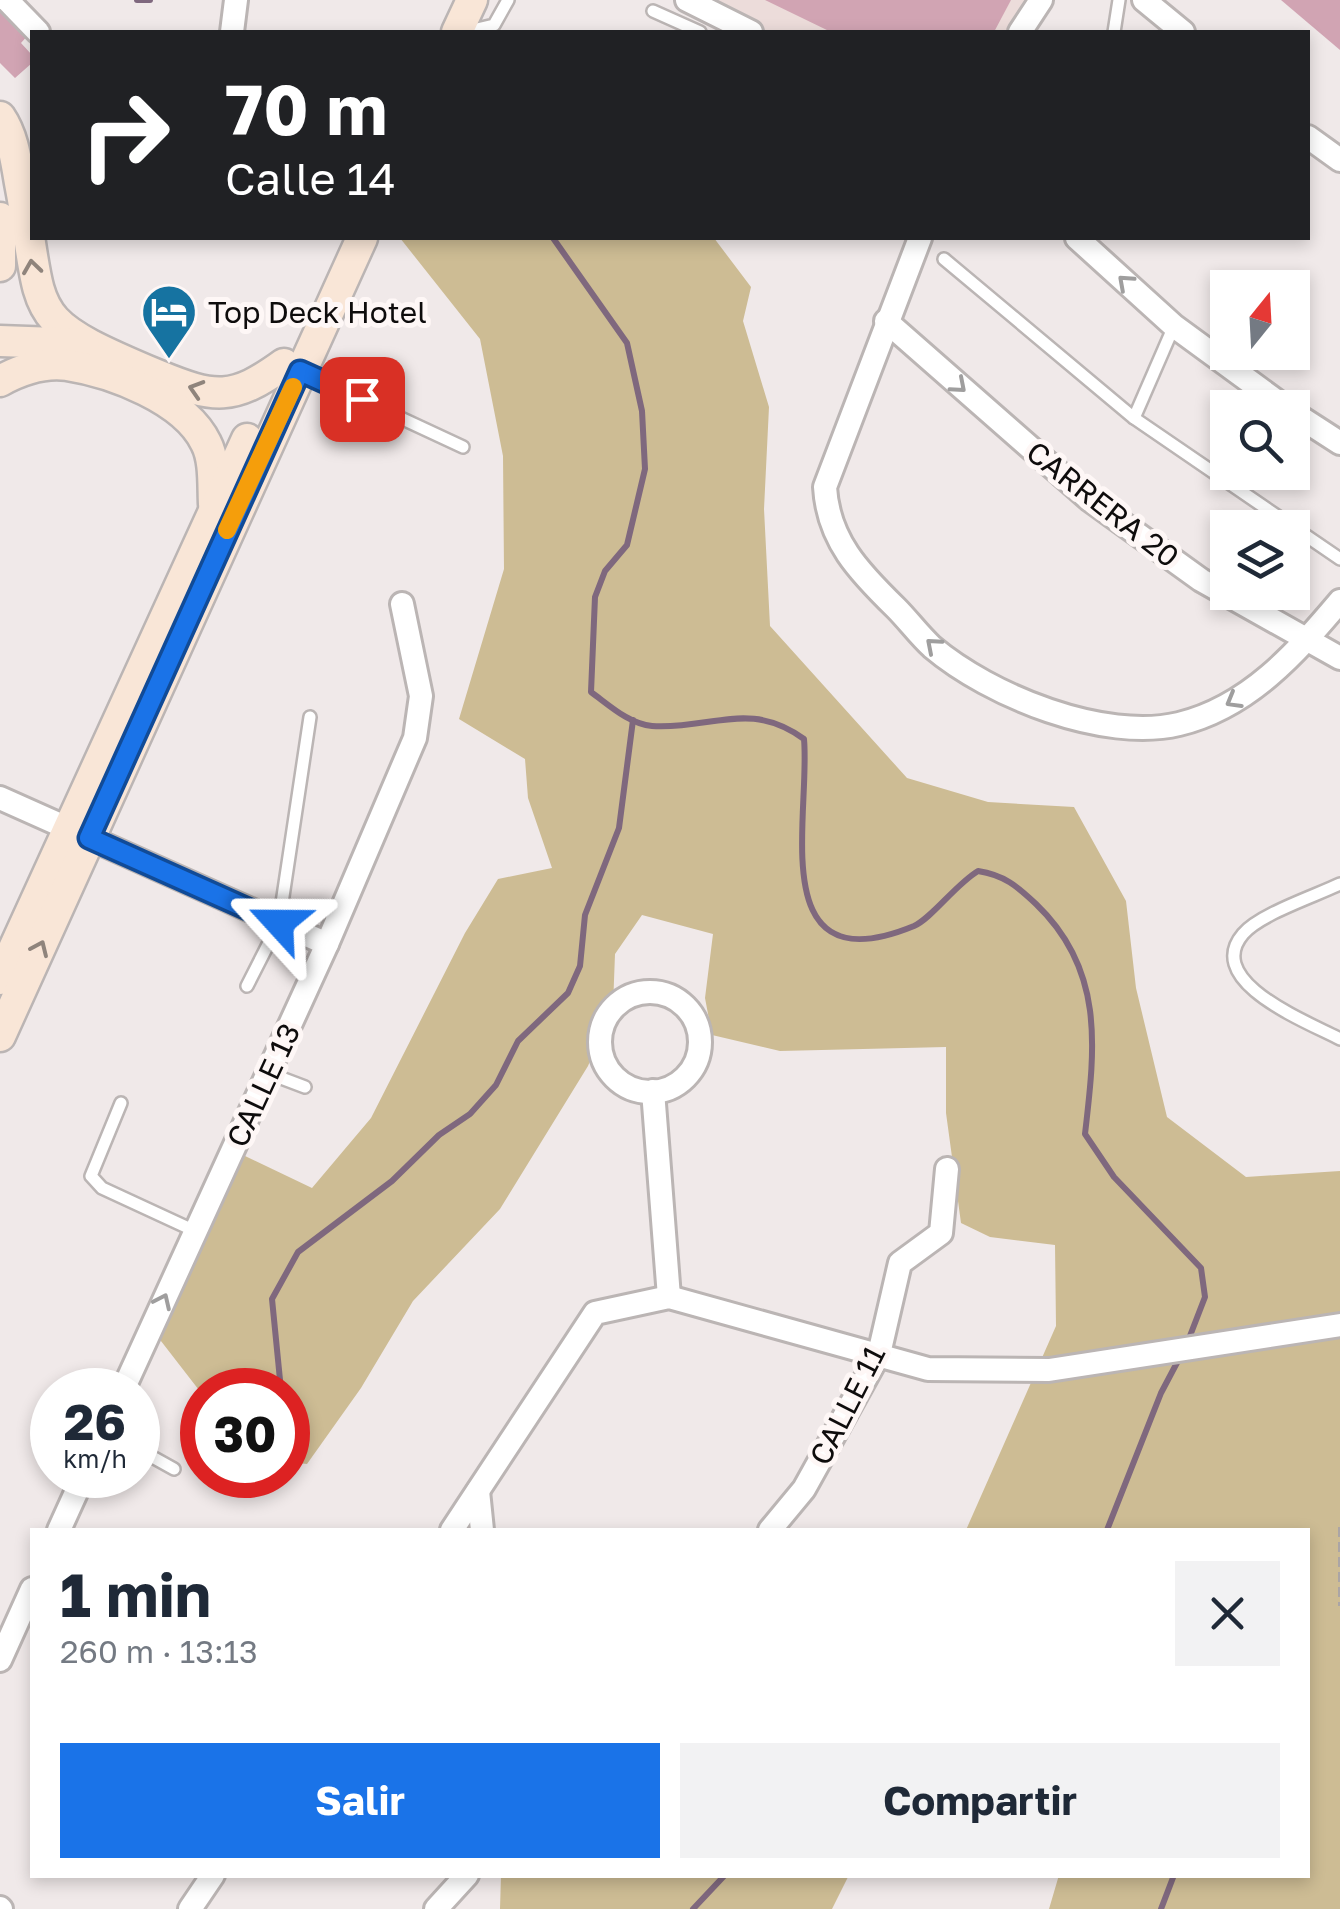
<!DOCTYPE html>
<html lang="es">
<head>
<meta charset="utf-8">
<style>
  :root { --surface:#fff; --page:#f2f2f3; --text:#1f2937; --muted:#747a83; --accent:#1a73e8 }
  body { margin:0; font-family:"Golos Text",sans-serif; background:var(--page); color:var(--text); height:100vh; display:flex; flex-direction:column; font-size:38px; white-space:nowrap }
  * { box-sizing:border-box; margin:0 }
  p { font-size:32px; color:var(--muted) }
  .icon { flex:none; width:55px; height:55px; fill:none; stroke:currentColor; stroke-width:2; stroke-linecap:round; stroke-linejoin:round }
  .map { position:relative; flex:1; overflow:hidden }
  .drawer { position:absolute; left:30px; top:1528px; width:1280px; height:350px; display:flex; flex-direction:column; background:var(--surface); border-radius:0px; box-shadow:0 5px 15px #0003 }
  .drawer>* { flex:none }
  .top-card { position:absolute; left:30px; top:30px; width:1280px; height:210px; border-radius:0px; box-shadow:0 5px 15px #0003; background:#202124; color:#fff; overflow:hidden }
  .needle { width:65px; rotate:18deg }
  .controls { position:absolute; left:1210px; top:270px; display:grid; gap:20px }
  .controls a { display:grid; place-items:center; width:100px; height:100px; border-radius:0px; background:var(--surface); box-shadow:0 5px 15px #0003; font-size:50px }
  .speed { position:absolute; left:30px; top:1368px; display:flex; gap:20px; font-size:50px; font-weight:700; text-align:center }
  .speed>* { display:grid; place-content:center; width:130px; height:130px; border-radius:50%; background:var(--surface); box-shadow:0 5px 15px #0003; line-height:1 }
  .speed small { font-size:25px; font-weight:400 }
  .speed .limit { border:15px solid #d22; background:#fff; color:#111 }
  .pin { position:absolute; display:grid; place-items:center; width:85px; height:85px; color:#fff; margin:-42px; border-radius:20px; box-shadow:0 5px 15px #0006 }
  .me { position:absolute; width:110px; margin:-55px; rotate:294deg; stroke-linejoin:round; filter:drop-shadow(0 0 8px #0008) }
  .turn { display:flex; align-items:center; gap:35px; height:210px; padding:0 30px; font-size:45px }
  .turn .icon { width:130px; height:130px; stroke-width:2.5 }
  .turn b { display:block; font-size:70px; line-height:85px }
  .round { display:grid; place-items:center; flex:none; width:105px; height:105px; border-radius:0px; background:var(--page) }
  .headline { display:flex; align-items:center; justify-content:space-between; height:170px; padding:0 30px }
  h1 { font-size:60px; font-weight:700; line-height:75px }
  .action { display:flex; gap:20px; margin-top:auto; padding:20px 30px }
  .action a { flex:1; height:115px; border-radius:0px; background:var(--accent); color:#fff; font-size:40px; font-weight:700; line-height:115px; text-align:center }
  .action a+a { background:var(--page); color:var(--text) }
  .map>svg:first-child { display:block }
  .built { fill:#ecdcda }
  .forest { fill:#cdbc94 }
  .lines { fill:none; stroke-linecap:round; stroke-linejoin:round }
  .stream { stroke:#7f687e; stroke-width:6 }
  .building { fill:#d1a4b3 }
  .lane-casing { stroke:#bbb5b4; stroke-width:16 }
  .street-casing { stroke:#bbb5b4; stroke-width:28 }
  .secondary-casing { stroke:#bbb5b4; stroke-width:35 }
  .path { stroke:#aba5a5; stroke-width:4; stroke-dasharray:10 5; stroke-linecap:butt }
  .lane { stroke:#fff; stroke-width:11 }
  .street { stroke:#fff; stroke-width:22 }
  .secondary { stroke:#f9e6d7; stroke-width:30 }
  .oneway { stroke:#8f847c }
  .oneway2 { stroke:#9f9e9e }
  .route-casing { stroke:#114b97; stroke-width:25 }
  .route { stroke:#1a73e8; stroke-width:18 }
  .slow { stroke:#f59e0b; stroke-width:18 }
  .labels { text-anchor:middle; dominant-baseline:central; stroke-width:10; stroke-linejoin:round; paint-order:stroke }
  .poi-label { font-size:30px; fill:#0e0c0c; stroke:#fef7f6; text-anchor:start }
  .street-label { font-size:30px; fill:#0e0c0c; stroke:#fef7f6 }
</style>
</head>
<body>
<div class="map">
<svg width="1340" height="1909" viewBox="0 0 1340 1909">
  <rect width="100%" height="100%" fill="#f0e9e9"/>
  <polygon class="built" points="687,0 1041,0 1020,32 751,32"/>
  <g class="forest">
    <polygon points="400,238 714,238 751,287 743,321 769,407 764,509 770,626 907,778 988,802 1074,807 1126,901 1136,988 1167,1117 1246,1177 1340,1171 1340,1909 1049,1909 1059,1875 1308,1875 1308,1530 966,1530 1056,1326 1055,1245 990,1237 961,1223 946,1113 946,1047 780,1051 712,1035 705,998 713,934 642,915 615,954 613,1007 588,1066 500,1209 413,1301 361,1388 307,1464 288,1462 288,1390 202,1390 202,1394 154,1332 245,1156 312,1188 371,1118 465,933 498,879 552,868 528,798 525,759 459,719 504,569 503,456 480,339"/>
    <polygon points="501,1875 849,1875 832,1909 500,1909"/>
  </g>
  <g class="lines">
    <g class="stream">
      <polyline points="137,0 150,0"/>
      <path d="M553,238L627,343L642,411L645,469L627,545L605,571L595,597L591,692C609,705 629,724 652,726C711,730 749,699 804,739C811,815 763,988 914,926C932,918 955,885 978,871C1004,875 1017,886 1036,904C1105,970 1095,1048 1085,1134L1114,1177L1201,1268L1205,1297L1188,1341"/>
      <polyline points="281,1390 272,1299 298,1252 392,1181 439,1135 470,1114 496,1085 518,1041 568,993 580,966 585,915 619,828 633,720"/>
      <polyline points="1107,1530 1161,1393 1180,1357"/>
      <polyline points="693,1909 725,1875"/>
      <polyline points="1161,1909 1174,1875"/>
    </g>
  </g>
  <g class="building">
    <polygon points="0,0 29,34 21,43 32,55 32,63 15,78 0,63"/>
    <polygon points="765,0 1011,0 994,32 831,32"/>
    <polygon points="1281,0 1340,0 1340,50"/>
  </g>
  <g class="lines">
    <g class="lane-casing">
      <g id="lane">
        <polyline points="653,11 700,32"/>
        <polyline points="464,32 494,25 508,0"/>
        <polyline points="1114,32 1119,0"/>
        <polyline points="944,259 1134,418 1340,559"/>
        <polyline points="304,373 463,447"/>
        <polyline points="1134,418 1174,326"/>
        <path d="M1340,884C1315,896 1260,914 1243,934C1202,982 1310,1023 1340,1039"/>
        <polyline points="247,986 279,923 310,717"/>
        <polyline points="268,1073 305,1087"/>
        <polyline points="121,1103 91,1176 102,1188 195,1231"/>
        <polyline points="138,1449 174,1469"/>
      </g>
    </g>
    <g class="street-casing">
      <g id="street">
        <polyline points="7,0 38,32"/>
        <polyline points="687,0 751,32"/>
        <polyline points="1144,0 1183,32"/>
        <polyline points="232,32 236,0"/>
        <polyline points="1020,32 1041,0"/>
        <polyline points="1308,137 1340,160"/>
        <path d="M920,238L825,487C828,540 859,572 896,608C908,620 919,635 932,647C990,696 1104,742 1179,724C1249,707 1296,653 1340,601"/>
        <polyline points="1077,238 1174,326 1286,408"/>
        <polyline points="886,321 1090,500 1201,580 1340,658"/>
        <polyline points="1292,412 1340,443"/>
        <polyline points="0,798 327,944"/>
        <circle cx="650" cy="1042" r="50"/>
        <polyline points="653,1091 669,1297"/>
        <polyline points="123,1390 327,944 415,738 421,696 402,604"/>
        <polyline points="478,1491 482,1530"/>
        <polyline points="59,1530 84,1475"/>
        <polyline points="452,1530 595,1313 669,1297 928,1369 1049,1370 1340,1325"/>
        <polyline points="770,1530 804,1489 879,1354 900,1263 941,1233 947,1169"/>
        <polyline points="0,1660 32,1589"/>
        <polyline points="0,1908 1,1909"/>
        <polyline points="190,1909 213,1875"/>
        <polyline points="436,1909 467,1875"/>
      </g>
    </g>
    <g class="secondary-casing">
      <g id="secondary">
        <polyline points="457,32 472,0"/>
        <path d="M0,117C13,136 16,160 20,183C46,319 19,317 157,375C215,399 233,401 284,364"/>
        <polyline points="0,218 0,266"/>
        <polyline points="0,341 84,344"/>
        <path d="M0,381C20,370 44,362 67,365C112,372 185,399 206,443C215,460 213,486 214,504"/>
        <polyline points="0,979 247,439"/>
        <polyline points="0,1036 362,238"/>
      </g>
    </g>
    <polyline class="path" points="1340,1527 1340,1606"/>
    <use href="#lane" class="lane"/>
    <use href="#street" class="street"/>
    <use href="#secondary" class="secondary"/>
  </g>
  <defs><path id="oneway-chevron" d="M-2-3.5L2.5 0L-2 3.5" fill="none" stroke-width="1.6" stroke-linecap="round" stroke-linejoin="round" transform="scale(2.5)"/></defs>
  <g class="oneway">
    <use href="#oneway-chevron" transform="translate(32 267) rotate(-98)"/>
    <use href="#oneway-chevron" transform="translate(196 389) rotate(-163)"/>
    <use href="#oneway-chevron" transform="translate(40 948) rotate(-66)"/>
  </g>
  <g class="oneway2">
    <use href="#oneway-chevron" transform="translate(1125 282) rotate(-138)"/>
    <use href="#oneway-chevron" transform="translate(959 386) rotate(41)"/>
    <use href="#oneway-chevron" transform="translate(933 645) rotate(-139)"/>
    <use href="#oneway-chevron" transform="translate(1233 701) rotate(150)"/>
    <use href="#oneway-chevron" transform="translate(163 1301) rotate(-65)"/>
  </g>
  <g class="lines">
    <g class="route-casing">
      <polyline id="route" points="279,923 89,838 300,371 362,399"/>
    </g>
    <use href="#route" class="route"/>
    <polyline class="slow" points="227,530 293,387"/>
  </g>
  <defs>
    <g id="hotel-pin" transform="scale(2.875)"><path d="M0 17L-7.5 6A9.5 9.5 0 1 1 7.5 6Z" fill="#1673a1" stroke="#fef7f6"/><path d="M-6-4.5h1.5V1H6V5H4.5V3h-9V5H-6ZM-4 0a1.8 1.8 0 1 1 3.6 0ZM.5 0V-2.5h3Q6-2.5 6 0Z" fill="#fff"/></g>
  </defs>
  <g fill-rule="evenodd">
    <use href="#hotel-pin" x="169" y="312"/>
  </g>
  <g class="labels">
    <g class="poi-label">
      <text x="208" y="312">Top Deck Hotel</text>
    </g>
    <g class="street-label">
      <text transform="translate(1103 504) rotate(38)">CARRERA 20</text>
      <text transform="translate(263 1085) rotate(-65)">CALLE 13</text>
      <text transform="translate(847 1405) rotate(-63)">CALLE 11</text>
    </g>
  </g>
</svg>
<div class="controls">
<a><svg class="needle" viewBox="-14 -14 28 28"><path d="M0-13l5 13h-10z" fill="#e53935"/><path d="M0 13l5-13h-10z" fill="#747a83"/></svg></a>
<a><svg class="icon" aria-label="search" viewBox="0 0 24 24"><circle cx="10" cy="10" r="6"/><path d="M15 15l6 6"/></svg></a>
<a><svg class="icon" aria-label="layers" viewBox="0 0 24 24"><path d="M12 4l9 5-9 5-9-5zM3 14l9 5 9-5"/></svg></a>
</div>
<div class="speed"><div>26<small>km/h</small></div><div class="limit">30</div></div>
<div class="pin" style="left:362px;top:399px;background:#d93025"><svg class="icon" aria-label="arrive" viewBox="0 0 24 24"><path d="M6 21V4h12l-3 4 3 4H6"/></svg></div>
<svg class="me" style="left:279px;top:923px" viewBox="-20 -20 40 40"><path d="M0-17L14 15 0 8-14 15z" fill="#1a73e8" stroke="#fff" stroke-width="4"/></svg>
<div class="top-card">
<div class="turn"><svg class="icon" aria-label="right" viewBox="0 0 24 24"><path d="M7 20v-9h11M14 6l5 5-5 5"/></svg><div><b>70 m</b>Calle 14</div></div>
</div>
<section class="drawer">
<div class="headline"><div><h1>1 min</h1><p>260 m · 13:13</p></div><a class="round"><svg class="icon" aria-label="close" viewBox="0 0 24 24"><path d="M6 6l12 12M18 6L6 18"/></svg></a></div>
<div class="action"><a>Salir</a><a>Compartir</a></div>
</section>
</div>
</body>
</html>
